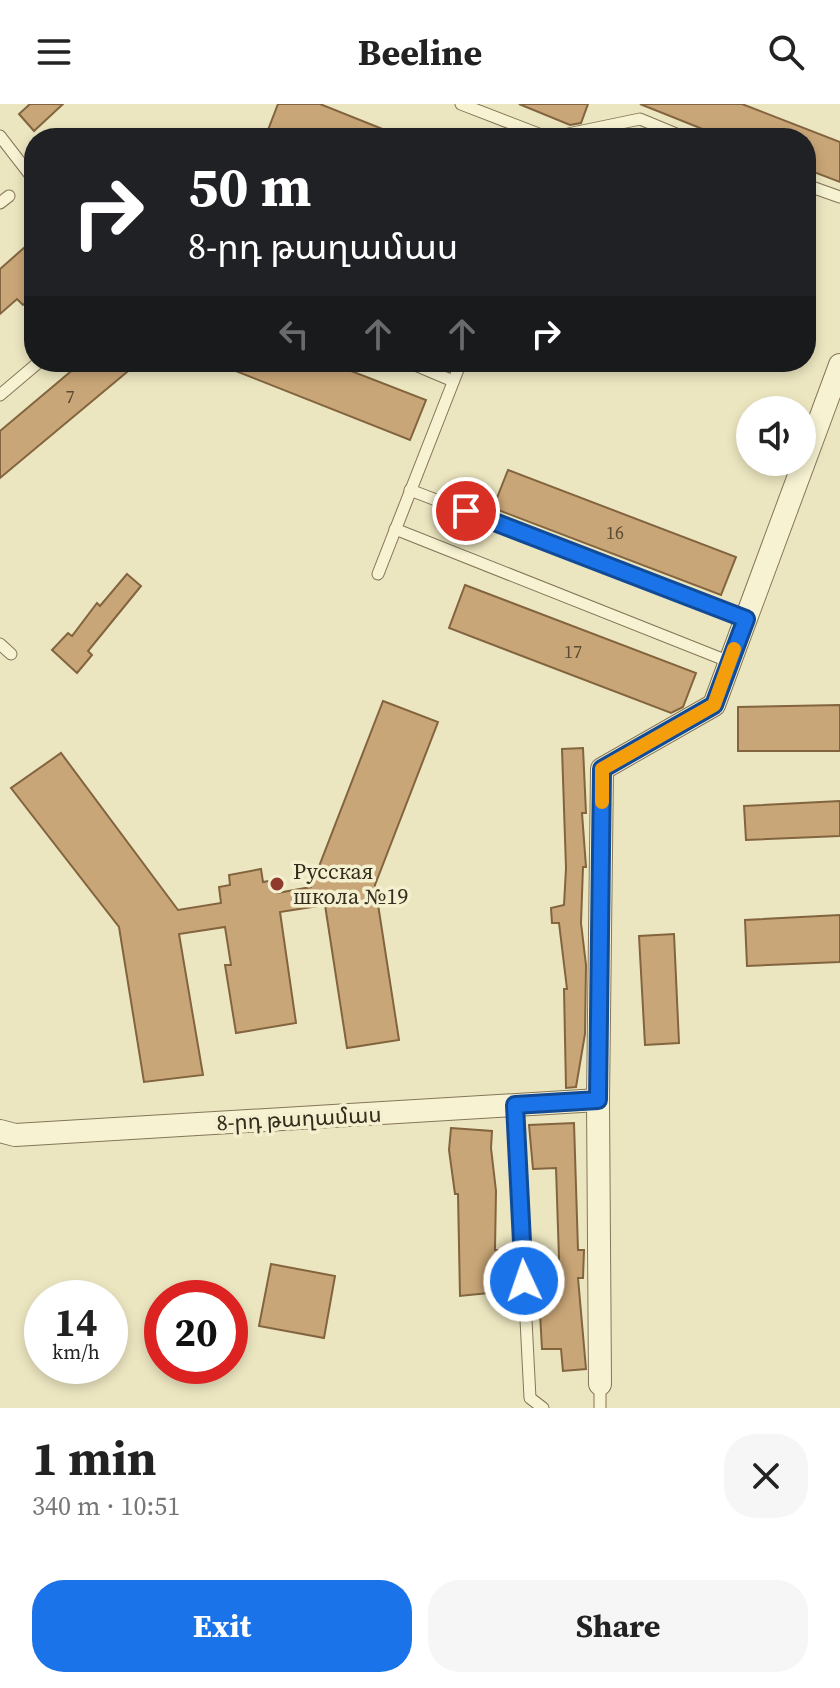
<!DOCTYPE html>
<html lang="en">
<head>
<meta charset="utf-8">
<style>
  :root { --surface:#fff; --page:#f6f6f6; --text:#222; --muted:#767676; --accent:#1a73e8 }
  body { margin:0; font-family:"Source Serif 4","Noto Sans Armenian",serif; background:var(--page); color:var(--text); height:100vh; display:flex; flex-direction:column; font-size:30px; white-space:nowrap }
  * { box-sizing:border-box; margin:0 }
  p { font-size:26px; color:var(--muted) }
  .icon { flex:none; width:44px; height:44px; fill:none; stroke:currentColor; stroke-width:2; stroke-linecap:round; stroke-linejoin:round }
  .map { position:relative; height:1304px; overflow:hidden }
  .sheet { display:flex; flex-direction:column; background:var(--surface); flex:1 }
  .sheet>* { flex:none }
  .top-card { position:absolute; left:24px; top:24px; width:792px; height:244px; border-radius:32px; box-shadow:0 4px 12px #0003; background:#202124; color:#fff; overflow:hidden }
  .buttons { position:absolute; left:736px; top:292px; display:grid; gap:16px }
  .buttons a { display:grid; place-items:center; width:80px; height:80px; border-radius:50%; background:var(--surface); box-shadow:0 4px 12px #0003; font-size:40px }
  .speed { position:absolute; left:24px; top:1176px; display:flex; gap:16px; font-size:40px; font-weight:700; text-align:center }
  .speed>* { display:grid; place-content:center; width:104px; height:104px; border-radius:50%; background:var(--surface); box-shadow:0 4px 12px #0003; line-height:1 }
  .speed small { font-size:20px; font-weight:400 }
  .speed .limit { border:12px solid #d22; background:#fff; color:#111 }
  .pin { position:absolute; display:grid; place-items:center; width:68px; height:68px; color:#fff; margin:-34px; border:4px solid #fff; border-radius:50%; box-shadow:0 2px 8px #0007 }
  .me { position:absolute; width:88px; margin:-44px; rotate:357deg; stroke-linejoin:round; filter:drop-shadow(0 0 6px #0008) }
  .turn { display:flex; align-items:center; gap:28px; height:168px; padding:0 32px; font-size:36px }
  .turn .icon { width:104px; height:104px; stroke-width:2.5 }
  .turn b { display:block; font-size:56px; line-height:68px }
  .lanes { display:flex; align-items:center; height:76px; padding:0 32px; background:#0003; justify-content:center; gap:40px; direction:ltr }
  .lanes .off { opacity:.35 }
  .round { display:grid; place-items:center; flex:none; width:84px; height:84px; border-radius:32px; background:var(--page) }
  .summary { display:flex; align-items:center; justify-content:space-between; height:136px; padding:0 32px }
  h1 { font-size:48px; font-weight:700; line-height:60px }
  .cta { display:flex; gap:16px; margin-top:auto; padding:16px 32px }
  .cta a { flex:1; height:92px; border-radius:32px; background:var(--accent); color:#fff; font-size:32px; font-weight:700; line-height:92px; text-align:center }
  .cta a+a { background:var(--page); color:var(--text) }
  header { display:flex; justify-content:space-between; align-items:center; height:104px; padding:0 32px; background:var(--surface); font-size:36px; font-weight:700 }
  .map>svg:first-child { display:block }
  .building { fill:#c9a677; stroke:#82643f; stroke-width:2 }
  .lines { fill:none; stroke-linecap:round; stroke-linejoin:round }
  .lane-casing { stroke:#847659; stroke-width:13 }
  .street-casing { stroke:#847659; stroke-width:24 }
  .lane { stroke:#f7f2d2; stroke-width:11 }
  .street { stroke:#f7f2d2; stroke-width:22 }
  .route-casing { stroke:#114b97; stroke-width:20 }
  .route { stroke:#1a73e8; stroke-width:14 }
  .slow { stroke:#f59e0b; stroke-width:14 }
  .poi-dot { fill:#903a2b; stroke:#f4efcf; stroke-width:3 }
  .labels { text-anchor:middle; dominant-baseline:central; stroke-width:7; stroke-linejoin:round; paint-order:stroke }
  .number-label { font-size:18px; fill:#594a34 }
  .poi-label { font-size:22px; fill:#342c1d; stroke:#f4efcf; text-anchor:start }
  .street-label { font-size:22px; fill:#342c1d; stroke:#f4efcf }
</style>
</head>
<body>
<header><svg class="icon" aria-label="menu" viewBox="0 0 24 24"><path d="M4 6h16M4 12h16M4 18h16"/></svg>Beeline<svg class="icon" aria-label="search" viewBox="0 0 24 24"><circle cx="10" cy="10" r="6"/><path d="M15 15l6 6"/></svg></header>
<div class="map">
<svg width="840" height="1304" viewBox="0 0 840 1304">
  <rect width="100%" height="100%" fill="#ece6c0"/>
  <g class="building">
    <polygon points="30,0 63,0 34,27 19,10"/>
    <polygon points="278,0 320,0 405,34 288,34 268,26"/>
    <polygon points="519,0 588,0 581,19 570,21"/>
    <polygon points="640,0 742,0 840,38 840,78 806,65 806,34 725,34"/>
    <polygon points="34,135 34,192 23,201 17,195 0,210 0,165"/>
    <polygon points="82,258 139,258 0,374 0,327"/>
    <polygon points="213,258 328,258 426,296 410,336"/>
    <polygon points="508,366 736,453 721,491 493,404"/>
    <polygon points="127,470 141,482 88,547 92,551 77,569 52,546 68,529 72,532 97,499 100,502"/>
    <polygon points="465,481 696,569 683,603 671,609 449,524"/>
    <polygon points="383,597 438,618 375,781 399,936 347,944 325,801 280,808 296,919 236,929 225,861 231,861 225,823 179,830 203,971 144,978 119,823 11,684 61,649 178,806 221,799 219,783 230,781 229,771 261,765 263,778 275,776 277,789 311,783"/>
    <polygon points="840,601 840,647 738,647 738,603"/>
    <polygon points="583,644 586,709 582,709 586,763 583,763 581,819 586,861 585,930 576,983 566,984 564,885 567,885 559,819 552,819 551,804 564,801 566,764 562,645"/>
    <polygon points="840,697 840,732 746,736 744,702"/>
    <polygon points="840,811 840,858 747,862 745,816"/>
    <polygon points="674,830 679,939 645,941 639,832"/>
    <polygon points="574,1019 578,1146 584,1146 583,1174 578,1174 586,1265 563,1267 561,1245 542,1245 537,1156 559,1155 556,1064 533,1065 529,1021"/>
    <polygon points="451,1024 492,1027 491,1044 496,1087 495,1146 498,1146 498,1188 460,1192 458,1090 455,1090 449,1046"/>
    <polygon points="271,1160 335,1172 324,1234 259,1222"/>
  </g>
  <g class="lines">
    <g class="lane-casing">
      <g id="lane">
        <polyline points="461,0 549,34 640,15 686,34"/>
        <polyline points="0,32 34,76"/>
        <polyline points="806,81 840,93"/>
        <polyline points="0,99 9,92"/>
        <polyline points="408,258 453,277"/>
        <polyline points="0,291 39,258"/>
        <polyline points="410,386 746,515"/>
        <polyline points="395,425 730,558"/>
        <polyline points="378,470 461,258"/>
        <polyline points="0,540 11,550"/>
        <polyline points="515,1001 530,1294 543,1304"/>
        <polyline points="600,1280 600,1304"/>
      </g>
    </g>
    <g class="street-casing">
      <g id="street">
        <polyline points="0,1027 15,1031 598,996"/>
        <polyline points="600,1280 598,996 602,665 714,601 840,261"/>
      </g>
    </g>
    <use href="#lane" class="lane"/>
    <use href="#street" class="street"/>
  </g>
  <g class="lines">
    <g class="route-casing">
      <polyline id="route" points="466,407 746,515 714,601 602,665 598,996 515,1001 524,1177"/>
    </g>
    <use href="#route" class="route"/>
    <polyline class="slow" points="602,698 602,665 714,601 734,545"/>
  </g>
  <circle class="poi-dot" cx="277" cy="780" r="8"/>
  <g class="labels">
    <g class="number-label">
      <text x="70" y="292">7</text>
      <text x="615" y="428">16</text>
      <text x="573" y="547">17</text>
    </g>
    <g class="poi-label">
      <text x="293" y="767">Русская<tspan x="293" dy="25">школа №19</tspan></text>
    </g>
    <g class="street-label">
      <text transform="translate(299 1014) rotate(-3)">8-րդ թաղամաս</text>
    </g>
  </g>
</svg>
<div class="buttons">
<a><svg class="icon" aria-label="sound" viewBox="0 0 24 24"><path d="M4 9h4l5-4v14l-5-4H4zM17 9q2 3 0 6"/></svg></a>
</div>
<div class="speed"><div>14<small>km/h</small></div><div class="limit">20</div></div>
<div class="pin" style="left:466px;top:407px;background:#d93025"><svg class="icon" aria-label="arrive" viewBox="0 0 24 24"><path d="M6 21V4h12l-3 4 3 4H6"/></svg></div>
<svg class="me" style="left:524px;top:1177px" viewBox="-20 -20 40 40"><circle r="17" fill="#1a73e8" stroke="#fff" stroke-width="3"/><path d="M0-11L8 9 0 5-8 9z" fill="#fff"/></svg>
<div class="top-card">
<div class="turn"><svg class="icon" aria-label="right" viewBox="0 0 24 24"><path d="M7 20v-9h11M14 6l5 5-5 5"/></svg><div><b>50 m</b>8-րդ թաղամաս</div></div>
<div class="lanes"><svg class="icon off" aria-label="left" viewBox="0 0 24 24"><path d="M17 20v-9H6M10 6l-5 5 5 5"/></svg><svg class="icon off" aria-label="ahead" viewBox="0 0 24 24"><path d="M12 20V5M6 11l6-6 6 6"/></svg><svg class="icon off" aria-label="ahead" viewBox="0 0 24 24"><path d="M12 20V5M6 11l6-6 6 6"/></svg><svg class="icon" aria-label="right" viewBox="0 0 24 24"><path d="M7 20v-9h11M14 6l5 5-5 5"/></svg></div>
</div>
</div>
<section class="sheet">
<div class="summary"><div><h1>1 min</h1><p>340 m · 10:51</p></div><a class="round"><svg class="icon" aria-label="close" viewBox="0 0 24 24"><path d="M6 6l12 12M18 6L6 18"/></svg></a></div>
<div class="cta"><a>Exit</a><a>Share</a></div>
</section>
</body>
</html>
